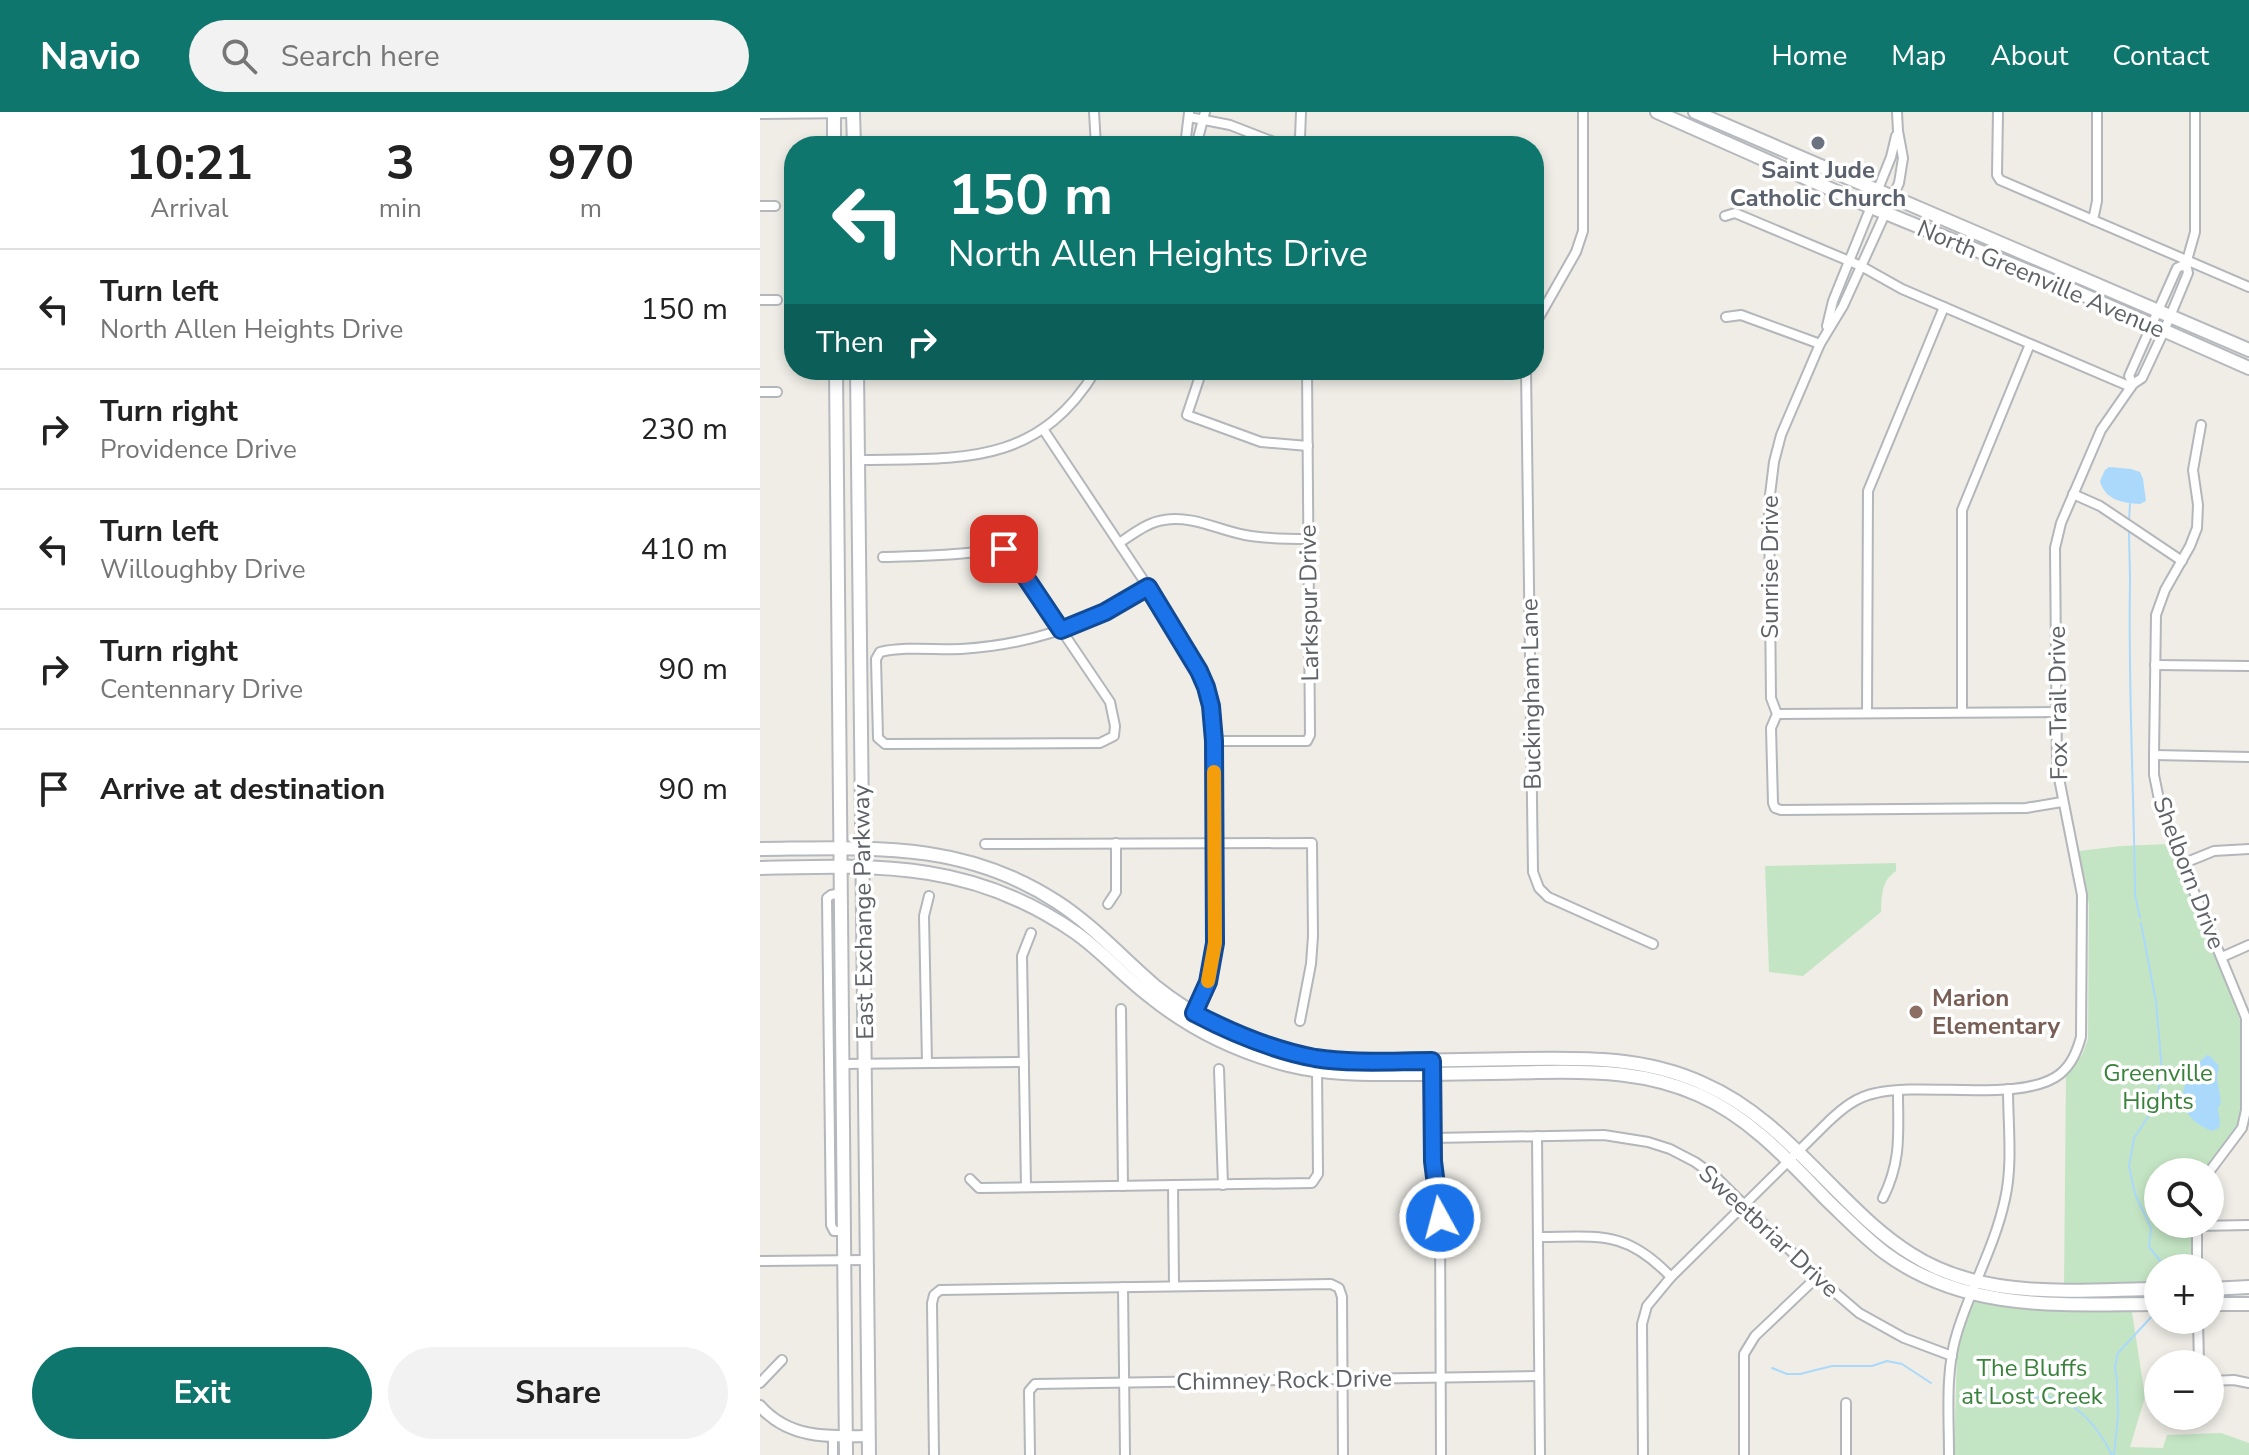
<!DOCTYPE html>
<html lang="en">
<head>
<meta charset="utf-8">
<style>
  :root { --surface:#fff; --page:#f2f2f2; --text:#222; --muted:#767676; --line:#e0e0e0; --accent:#0f766e }
  body { margin:0; font-family:"Nunito Sans",sans-serif; background:var(--page); color:var(--text); height:100vh; display:flex; flex-direction:column; font-size:30px; white-space:nowrap }
  * { box-sizing:border-box; margin:0 }
  p { font-size:26px; color:var(--muted) }
  .icon { flex:none; width:44px; height:44px; fill:none; stroke:currentColor; stroke-width:2; stroke-linecap:round; stroke-linejoin:round }
  .map { position:relative; flex:1; overflow:hidden }
  .side { display:flex; flex-direction:column; background:var(--surface); width:760px }
  .side>* { flex:none }
  .hud { position:absolute; left:24px; top:24px; width:760px; height:244px; border-radius:32px; box-shadow:0 4px 12px #0003; background:#0f766e; color:#fff; overflow:hidden }
  .fabs { position:absolute; left:1384px; top:1046px; display:grid; gap:16px }
  .fabs a { display:grid; place-items:center; width:80px; height:80px; border-radius:50%; background:var(--surface); box-shadow:0 4px 12px #0003; font-size:40px }
  .pin { position:absolute; display:grid; place-items:center; width:68px; height:68px; color:#fff; margin:-34px; border-radius:16px; box-shadow:0 4px 12px #0006 }
  .me { position:absolute; width:88px; margin:-44px; rotate:353deg; stroke-linejoin:round; filter:drop-shadow(0 0 6px #0008) }
  .turn { display:flex; align-items:center; gap:28px; height:168px; padding:0 32px; font-size:36px }
  .turn .icon { width:104px; height:104px; stroke-width:2.5 }
  .turn b { display:block; font-size:56px; line-height:68px }
  .then { display:flex; align-items:center; height:76px; padding:0 32px; background:#0003; gap:16px; font-size:30px }
  .eta { display:flex; justify-content:space-evenly; align-items:center; height:136px; text-align:center }
  .eta b { font-size:48px; font-weight:700; line-height:56px }
  .button { display:flex; gap:16px; margin-top:auto; padding:16px 32px }
  .button a { flex:1; height:92px; border-radius:48px; background:var(--accent); color:#fff; font-size:32px; font-weight:700; line-height:92px; text-align:center }
  .button a+a { background:var(--page); color:var(--text) }
  ul { padding:0; list-style:none }
  li { display:flex; align-items:center; gap:24px; height:120px; padding:0 32px; border-top:2px solid var(--line) }
  li div { flex:1 }
  li b { display:block; font-size:30px }
  li em { font-style:normal }
  header { display:flex; align-items:center; gap:48px; box-sizing:border-box; height:112px; padding:0 40px; background:var(--accent); color:#fff }
  header strong { font-size:38px }
  nav { display:flex; gap:44px; margin-inline-start:auto; font-size:28px }
  .search { width:560px; height:72px; background:var(--page); display:flex; align-items:center; gap:20px; box-sizing:border-box; padding:0 28px; border-radius:44px; color:var(--muted); font-size:30px }
  main { display:flex; flex:1; min-height:0 }
  .map>svg:first-child { display:block }
  .green { fill:#c4e5c4 }
  .water { fill:#aad9fb }
  .lines { fill:none; stroke-linecap:round; stroke-linejoin:round }
  .stream { stroke:#aad9fb; stroke-width:2 }
  .minor-casing { stroke:#b3b6ba; stroke-width:12 }
  .tertiary-casing { stroke:#b3b6ba; stroke-width:14 }
  .secondary-casing { stroke:#b5b8bd; stroke-width:16 }
  .minor { stroke:#fff; stroke-width:8 }
  .tertiary { stroke:#fff; stroke-width:10 }
  .secondary { stroke:#fff; stroke-width:12 }
  .route-casing { stroke:#114b97; stroke-width:20 }
  .route { stroke:#1a73e8; stroke-width:14 }
  .slow { stroke:#f59e0b; stroke-width:14 }
  .worship-dot { fill:#6b7280; stroke:#fff; stroke-width:3 }
  .education-dot { fill:#8d6e63; stroke:#fff; stroke-width:3 }
  .labels { text-anchor:middle; dominant-baseline:central; stroke-width:7; stroke-linejoin:round; paint-order:stroke }
  .worship-label { font-size:24px; font-weight:bold; fill:#5b616d; stroke:#fff }
  .street-label { font-size:24px; fill:#5e6166; stroke:#fff }
  .education-label { font-size:24px; font-weight:bold; fill:#785e54; stroke:#fff; text-anchor:start }
  .park-label { font-size:24px; fill:#39823b; stroke:#fff }
</style>
</head>
<body>
<header>
<strong>Navio</strong>
<div class="search"><svg class="icon" aria-label="search" viewBox="0 0 24 24"><circle cx="10" cy="10" r="6"/><path d="M15 15l6 6"/></svg>Search here</div>
<nav><a>Home</a><a>Map</a><a>About</a><a>Contact</a></nav>
</header>
<main>
<section class="side">
<div class="eta">
<div><b>10:21</b><p>Arrival</p></div>
<div><b>3</b><p>min</p></div>
<div><b>970</b><p>m</p></div>
</div>
<ul>
<li><svg class="icon" aria-label="left" viewBox="0 0 24 24"><path d="M17 20v-9H6M10 6l-5 5 5 5"/></svg><div><b>Turn left</b><p>North Allen Heights Drive</p></div><em>150 m</em></li>
<li><svg class="icon" aria-label="right" viewBox="0 0 24 24"><path d="M7 20v-9h11M14 6l5 5-5 5"/></svg><div><b>Turn right</b><p>Providence Drive</p></div><em>230 m</em></li>
<li><svg class="icon" aria-label="left" viewBox="0 0 24 24"><path d="M17 20v-9H6M10 6l-5 5 5 5"/></svg><div><b>Turn left</b><p>Willoughby Drive</p></div><em>410 m</em></li>
<li><svg class="icon" aria-label="right" viewBox="0 0 24 24"><path d="M7 20v-9h11M14 6l5 5-5 5"/></svg><div><b>Turn right</b><p>Centennary Drive</p></div><em>90 m</em></li>
<li><svg class="icon" aria-label="arrive" viewBox="0 0 24 24"><path d="M6 21V4h12l-3 4 3 4H6"/></svg><div><b>Arrive at destination</b></div><em>90 m</em></li>
</ul>
<div class="button"><a>Exit</a><a>Share</a></div>
</section>
<div class="map">
<svg width="1489" height="1343" viewBox="0 0 1489 1343">
  <rect width="100%" height="100%" fill="#efede6"/>
  <g class="green">
    <polygon points="1408,732 1457,845 1480,908 1481,998 1476,1016 1443,1060 1398,1060 1398,1112 1433,1112 1433,1156 1398,1156 1398,1170 1304,1173 1306,964 1322,943 1328,927 1329,793 1319,739 1361,734"/>
    <path d="M1136,751V759C1121,769 1122,783 1121,800L1043,864L1009,860L1005,754Z"/>
    <polygon points="1215,1188 1277,1196 1372,1200 1385,1285 1370,1335 1403,1336 1407,1323 1461,1321 1489,1331 1489,1343 1194,1343 1197,1243 1202,1222"/>
  </g>
  <g class="water">
    <path d="M1349,355L1371,357L1380,360L1383,367L1386,389L1380,392C1362,391 1345,388 1340,369L1345,358Z"/>
    <path d="M1447,943L1450,944L1459,954L1457,965L1461,990L1458,997L1460,1010L1459,1016L1452,1019C1410,1002 1418,969 1447,943Z"/>
  </g>
  <g class="lines">
    <g class="stream">
      <polyline points="1369,409 1370,392"/>
      <path d="M1369,416C1369,434 1370,452 1370,471C1368,575 1374,679 1375,783L1380,806"/>
      <polyline points="1381,811 1396,890 1402,959 1397,986 1388,1005 1374,1026 1369,1054 1375,1082 1391,1116 1389,1135 1406,1156"/>
      <polyline points="1012,1256 1027,1262 1040,1262 1072,1254 1112,1254 1127,1249 1142,1252 1171,1271"/>
      <path d="M1204,1278C1220,1281 1236,1288 1253,1289C1263,1289 1273,1285 1284,1285C1316,1286 1339,1317 1352,1343"/>
      <polyline points="1354,1343 1358,1304 1357,1270 1355,1254 1358,1241 1394,1202"/>
    </g>
    <g class="minor-casing">
      <g id="minor">
        <polyline points="334,0 336,34"/>
        <polyline points="1137,0 1138,19 1143,46 1139,71 1083,194 1060,232 1021,323 1014,350 1009,391 1011,586 1017,602 1011,616 1013,691 1015,696 1021,698 1266,696 1302,690"/>
        <polyline points="1238,0 1237,63 1240,68 1489,175"/>
        <polyline points="429,5 470,13 524,34"/>
        <polyline points="425,34 429,1"/>
        <polyline points="436,34 445,0"/>
        <polyline points="527,34 532,33 540,26 541,0"/>
        <polyline points="0,94 15,94"/>
        <polyline points="965,104 975,101 1101,154 1142,177 1371,275"/>
        <polyline points="1333,108 1337,89 1337,0"/>
        <polyline points="0,188 17,188"/>
        <polyline points="966,205 981,203 1060,232"/>
        <polyline points="774,214 816,140 823,119 823,0"/>
        <polyline points="1067,214 1073,189 1131,45 1136,24"/>
        <polyline points="442,258 427,303 501,330 548,334"/>
        <polyline points="766,258 773,760 779,776 788,785 893,832"/>
        <polyline points="1373,272 1369,264 1417,156 1426,152"/>
        <polyline points="0,280 17,280"/>
        <polyline points="1441,313 1433,358 1438,393 1437,416 1430,434 1405,478 1396,503 1394,643 1394,663 1402,702 1486,906 1486,998 1482,1016 1449,1060"/>
        <polyline points="283,317 388,475 439,559 446,575 451,594 454,629 455,831 448,870 432,904"/>
        <path d="M98,348C198,346 277,356 336,258"/>
        <polyline points="1313,382 1340,394 1422,449"/>
        <path d="M359,431C373,422 388,410 404,408C432,403 458,418 485,423C506,427 527,427 548,427"/>
        <path d="M123,445C154,444 185,444 216,440C225,438 239,434 247,439C255,444 266,466 272,475L275,479L350,590L355,614L354,624L340,631L125,632L118,626L116,547L120,540C145,534 175,538 201,537C268,533 332,512 388,475"/>
        <polyline points="1395,553 1489,554"/>
        <polyline points="1202,600 1202,398 1270,232"/>
        <polyline points="1107,601 1108,379 1184,195"/>
        <polyline points="1017,602 1297,600"/>
        <polyline points="454,629 547,629 550,623 547,258"/>
        <polyline points="1394,643 1489,645"/>
        <polyline points="225,732 552,731 553,824 551,852 540,909"/>
        <polyline points="1422,752 1454,739 1489,737"/>
        <polyline points="81,781 71,783 67,786 71,1113 74,1119 83,1119"/>
        <polyline points="348,792 356,780 356,731"/>
        <polyline points="1462,845 1489,833"/>
        <polyline points="361,897 363,1074"/>
        <polyline points="672,949 673,1049 680,1106 681,1343"/>
        <polyline points="167,951 164,804 169,784"/>
        <polyline points="82,952 264,950"/>
        <polyline points="459,957 463,1073"/>
        <polyline points="777,1024 780,1343"/>
        <polyline points="672,1026 844,1023 888,1030 910,1037 935,1050 956,1065 1057,1165 1099,1201 1144,1226 1192,1244"/>
        <polyline points="210,1067 219,1076 552,1071 558,1062 557,955"/>
        <polyline points="413,1073 414,1174"/>
        <polyline points="266,1075 262,844 271,821"/>
        <path d="M1123,1086C1142,1048 1138,1020 1138,979"/>
        <polyline points="1437,1112 1437,1156"/>
        <polyline points="1437,1114 1489,1113"/>
        <path d="M778,1125C839,1125 865,1117 911,1165"/>
        <polyline points="0,1149 107,1148"/>
        <polyline points="363,1175 365,1343"/>
        <polyline points="1438,1208 1439,1252"/>
        <polyline points="1450,1269 1474,1268 1489,1271"/>
        <polyline points="0,1271 22,1248"/>
        <polyline points="1086,1291 1086,1343"/>
        <polyline points="73,1325 73,1343"/>
        <polyline points="174,1343 172,1191 174,1183 180,1178 571,1172 579,1176 582,1185 583,1343"/>
        <polyline points="270,1343 269,1279 275,1272 779,1264"/>
        <path d="M883,1343L882,1212L887,1194L911,1165L1069,1009C1083,996 1096,985 1116,981C1164,970 1264,991 1300,962C1312,952 1317,939 1321,925L1322,783L1297,656L1295,436L1301,411L1341,318L1373,272L1382,266L1404,219L1428,161L1426,152L1435,120V0"/>
        <polyline points="984,1343 984,1242 995,1224 1057,1165"/>
        <path d="M1189,1343C1189,1303 1185,1259 1197,1221C1211,1175 1235,1134 1245,1087C1253,1052 1248,1013 1248,977"/>
      </g>
    </g>
    <g class="tertiary-casing">
      <g id="tertiary">
        <polyline points="0,1 93,0"/>
        <path d="M0,1294C29,1327 69,1325 109,1324"/>
      </g>
    </g>
    <g class="secondary-casing">
      <g id="secondary">
        <polyline points="74,0 74,34"/>
        <polyline points="93,0 94,34"/>
        <polyline points="897,0 1111,95 1292,169 1489,256"/>
        <polyline points="935,0 1489,238"/>
        <polyline points="76,258 86,1343"/>
        <polyline points="97,258 109,1343"/>
        <path d="M0,737C108,736 202,728 297,790C334,814 363,847 396,875C436,907 484,929 534,941C569,950 604,949 641,949C681,948 722,948 763,947C826,946 886,945 944,972C997,995 1035,1037 1075,1077C1099,1101 1122,1124 1151,1142C1224,1189 1315,1178 1398,1177"/>
        <path d="M0,756C120,753 213,749 316,821C343,840 365,866 392,886C432,918 478,940 528,953C568,963 609,962 650,962C694,962 737,961 781,960C836,959 888,960 939,983C991,1006 1029,1049 1068,1089C1087,1107 1104,1125 1125,1141C1207,1201 1302,1192 1398,1192"/>
        <polyline points="1450,1177 1489,1175"/>
        <polyline points="1450,1192 1489,1192"/>
      </g>
    </g>
    <use href="#minor" class="minor"/>
    <use href="#tertiary" class="tertiary"/>
    <use href="#secondary" class="secondary"/>
  </g>
  <g class="lines">
    <g class="route-casing">
      <path id="route" d="M244,437L248,439L301,518L345,500L388,475L439,559L446,575L451,594L454,629L455,831L448,870L434,901C472,921 512,938 555,946C593,952 633,949 672,949L673,1049L680,1106"/>
    </g>
    <use href="#route" class="route"/>
    <polyline class="slow" points="448,869 455,831 454,660"/>
  </g>
  <circle class="worship-dot" cx="1058" cy="31" r="8"/>
  <circle class="education-dot" cx="1156" cy="900" r="8"/>
  <g class="labels">
    <g class="worship-label">
      <text x="1058" y="58">Saint Jude<tspan x="1058" dy="28">Catholic Church</tspan></text>
    </g>
    <g class="street-label">
      <text transform="translate(1281 167) rotate(23)">North Greenville Avenue</text>
      <text transform="translate(1010 455) rotate(-90)">Sunrise Drive</text>
      <text transform="translate(549 491) rotate(-91)">Larkspur Drive</text>
      <text transform="translate(771 582) rotate(-91)">Buckingham Lane</text>
      <text transform="translate(1298 591) rotate(-91)">Fox Trail Drive</text>
      <text transform="translate(1429 761) rotate(69)">Shelborn Drive</text>
      <text transform="translate(103 800) rotate(-91)">East Exchange Parkway</text>
      <text transform="translate(1009 1119) rotate(43)">Sweetbriar Drive</text>
      <text transform="translate(524 1268) rotate(-1)">Chimney Rock Drive</text>
    </g>
    <g class="education-label">
      <text x="1172" y="886">Marion<tspan x="1172" dy="28">Elementary</tspan></text>
    </g>
    <g class="park-label">
      <text x="1398" y="961">Greenville<tspan x="1398" dy="28">Hights</tspan></text>
      <text x="1272" y="1256">The Bluffs<tspan x="1272" dy="28">at Lost Creek</tspan></text>
    </g>
  </g>
</svg>
<div class="fabs">
<a><svg class="icon" aria-label="search" viewBox="0 0 24 24"><circle cx="10" cy="10" r="6"/><path d="M15 15l6 6"/></svg></a>
<a>+</a>
<a>−</a>
</div>
<div class="pin" style="left:244px;top:437px;background:#d93025"><svg class="icon" aria-label="arrive" viewBox="0 0 24 24"><path d="M6 21V4h12l-3 4 3 4H6"/></svg></div>
<svg class="me" style="left:680px;top:1106px" viewBox="-20 -20 40 40"><circle r="17" fill="#1a73e8" stroke="#fff" stroke-width="3"/><path d="M0-11L8 9 0 5-8 9z" fill="#fff"/></svg>
<div class="hud">
<div class="turn"><svg class="icon" aria-label="left" viewBox="0 0 24 24"><path d="M17 20v-9H6M10 6l-5 5 5 5"/></svg><div><b>150 m</b>North Allen Heights Drive</div></div>
<div class="then">Then<svg class="icon" aria-label="right" viewBox="0 0 24 24"><path d="M7 20v-9h11M14 6l5 5-5 5"/></svg></div>
</div>
</div>
</main>
</body>
</html>
